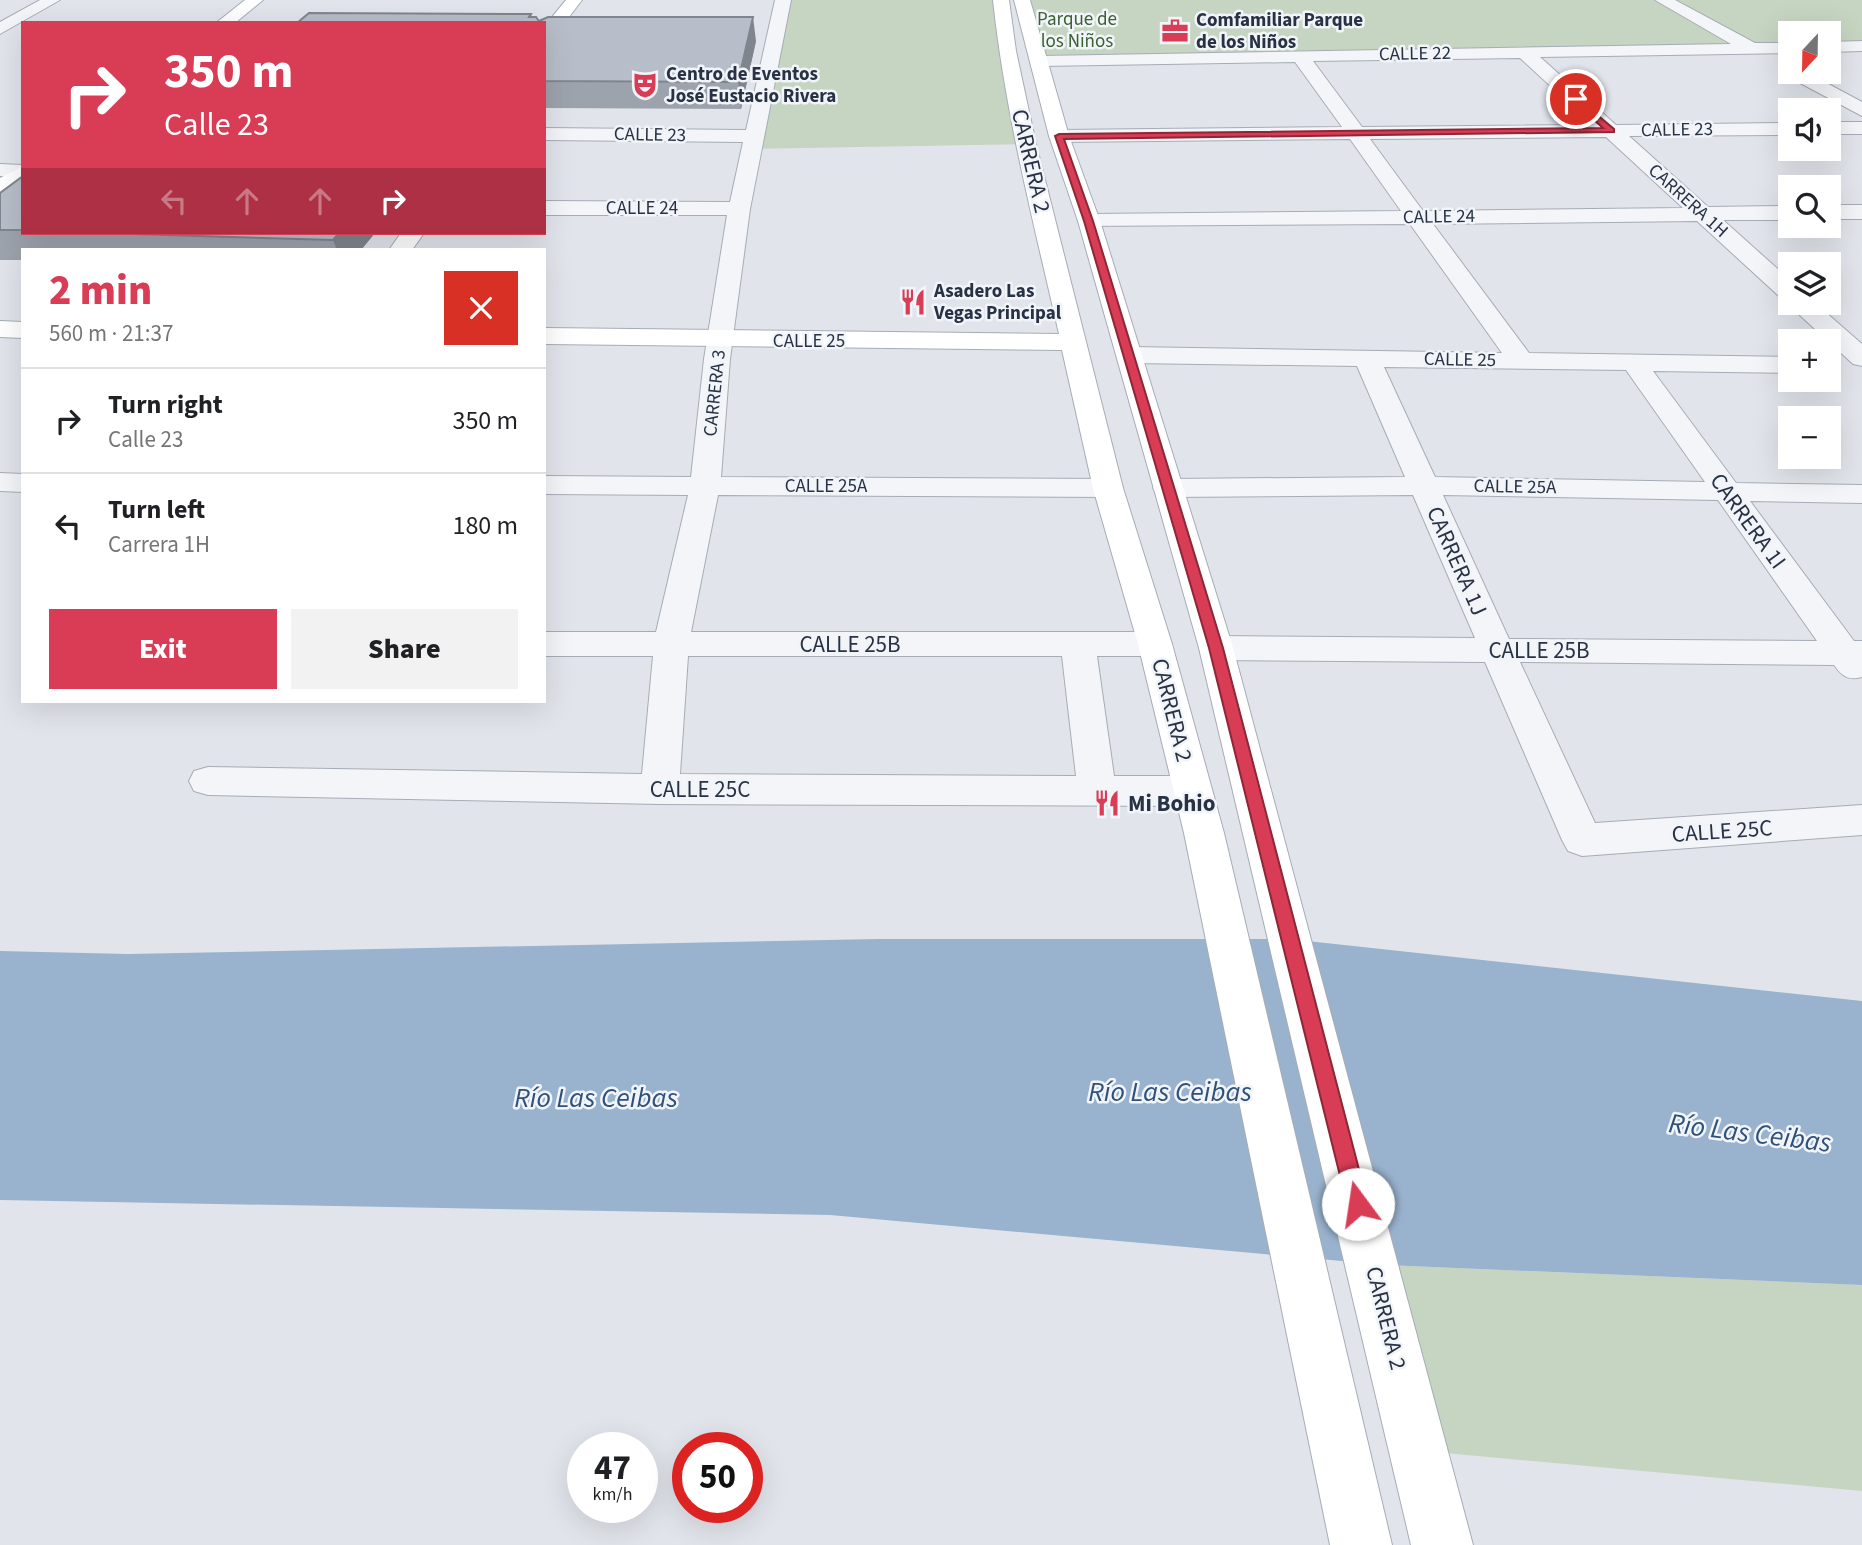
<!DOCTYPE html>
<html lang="en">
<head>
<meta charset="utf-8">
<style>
  :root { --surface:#fff; --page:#f2f2f2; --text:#202124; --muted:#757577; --line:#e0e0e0; --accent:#d93c55 }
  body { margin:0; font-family:"Source Sans 3",sans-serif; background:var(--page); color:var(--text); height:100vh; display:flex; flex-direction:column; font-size:26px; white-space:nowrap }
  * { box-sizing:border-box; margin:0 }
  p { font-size:23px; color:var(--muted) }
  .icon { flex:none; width:38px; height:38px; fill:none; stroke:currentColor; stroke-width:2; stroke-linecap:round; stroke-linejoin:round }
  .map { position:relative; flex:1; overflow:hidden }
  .drawer { position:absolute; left:21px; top:248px; width:525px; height:455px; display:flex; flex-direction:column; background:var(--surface); border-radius:0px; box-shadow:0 7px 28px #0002 }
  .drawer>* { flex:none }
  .top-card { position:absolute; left:21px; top:21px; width:525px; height:214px; border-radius:0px; box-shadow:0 7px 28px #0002; background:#d93c55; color:#fff; overflow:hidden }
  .needle { width:46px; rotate:202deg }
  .controls { position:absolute; left:1778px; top:21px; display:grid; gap:14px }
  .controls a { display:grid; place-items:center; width:63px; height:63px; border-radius:0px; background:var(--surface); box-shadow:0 7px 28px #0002; font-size:35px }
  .speed { position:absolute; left:567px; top:1432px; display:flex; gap:14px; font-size:35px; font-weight:700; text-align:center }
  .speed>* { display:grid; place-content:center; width:91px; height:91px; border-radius:50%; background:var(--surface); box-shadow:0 7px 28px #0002; line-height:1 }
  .speed small { font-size:18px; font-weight:400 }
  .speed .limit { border:10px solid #d22; background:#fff; color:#111 }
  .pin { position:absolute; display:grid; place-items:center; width:60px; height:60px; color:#fff; margin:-30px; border:4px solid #fff; border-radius:50%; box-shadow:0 2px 7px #0007 }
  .me { position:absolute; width:77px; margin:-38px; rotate:346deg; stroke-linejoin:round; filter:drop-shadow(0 0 5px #0008) }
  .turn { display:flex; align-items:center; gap:24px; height:147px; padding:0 28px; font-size:32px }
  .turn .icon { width:91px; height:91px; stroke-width:2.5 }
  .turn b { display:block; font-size:49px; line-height:60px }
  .lanes { display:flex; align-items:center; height:66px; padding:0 28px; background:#0003; justify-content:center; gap:35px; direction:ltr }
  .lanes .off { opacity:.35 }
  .round { display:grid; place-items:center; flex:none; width:74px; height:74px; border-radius:0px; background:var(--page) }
  .headline { display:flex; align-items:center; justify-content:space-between; height:119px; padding:0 28px }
  h1 { font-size:42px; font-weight:800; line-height:52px; color:var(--accent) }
  .button { display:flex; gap:14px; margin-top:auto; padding:14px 28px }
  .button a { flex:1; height:80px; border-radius:0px; background:var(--accent); color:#fff; font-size:28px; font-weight:800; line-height:80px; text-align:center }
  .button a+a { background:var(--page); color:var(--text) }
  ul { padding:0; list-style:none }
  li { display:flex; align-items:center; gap:21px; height:105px; padding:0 28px; border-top:2px solid var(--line) }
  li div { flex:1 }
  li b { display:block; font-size:26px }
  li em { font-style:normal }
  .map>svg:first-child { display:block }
  .green { fill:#c6d5c1 }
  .water { fill:#99b3ce }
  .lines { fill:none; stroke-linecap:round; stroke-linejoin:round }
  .street-casing { stroke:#a6acb6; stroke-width:2 }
  .secondary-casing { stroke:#a6acb6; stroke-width:2 }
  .street { fill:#f4f5f8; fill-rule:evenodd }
  .secondary { fill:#fff; fill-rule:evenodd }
  .wall { fill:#9da3ad }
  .shaded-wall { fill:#80858d }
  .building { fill:#b7bec9; stroke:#80858d; stroke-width:2 }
  .route { fill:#d93c55; stroke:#8d2737; stroke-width:2 }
  .labels { text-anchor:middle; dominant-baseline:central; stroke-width:5; stroke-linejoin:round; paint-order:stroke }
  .far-park-label { font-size:19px; fill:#3d6134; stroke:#f1f4f8 }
  .far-poi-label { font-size:19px; font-weight:bold; fill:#283244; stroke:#f1f4f8; text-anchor:start }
  .far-street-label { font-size:19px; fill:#283244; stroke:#f1f4f8 }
  .street-label { font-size:23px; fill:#283244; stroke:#f1f4f8 }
  .poi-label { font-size:23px; font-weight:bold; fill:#283244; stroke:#f1f4f8; text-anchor:start }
  .near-water-label { font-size:28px; font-style:italic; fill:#2e517b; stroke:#f1f4f8 }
</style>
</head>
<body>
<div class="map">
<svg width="1862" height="1545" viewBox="0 0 1862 1545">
  <rect width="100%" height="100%" fill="#e1e5eb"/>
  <g class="green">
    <polygon points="783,0 1001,0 1026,144 752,149"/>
    <polygon points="1022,0 1862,0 1862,44 1829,45 1829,33 1790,33 1790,46 1041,61"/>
    <polygon points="1386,1265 1862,1285 1862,1491 1434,1452"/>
  </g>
  <polygon class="water" points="878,939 1289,939 1862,1001 1862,1285 1386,1265 830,1215 0,1200 0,951 128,954"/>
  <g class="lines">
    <g class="street-casing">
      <g id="street">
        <polygon points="40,0 60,0 0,34 0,22"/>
        <path d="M775,0H791L750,209L730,359L721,477L1108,479L1119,482L1123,488L1119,494L1108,497L718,495L691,632H1155L1167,636L1172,644L1167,652L1155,656H1097L1114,776H1192L1206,781L1212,791L1206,801L1192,806L660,804L208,795L194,791L189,781L194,771L208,767L642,774L653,656H544V632H656L688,495L544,494V476L691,477L704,359L727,215H544V201L730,202L743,142L544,140V128L746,130ZM688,656H1062L1076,776L680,774Z"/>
        <path d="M1655,0H1675L1755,43H1790V53L1540,57L1616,125L1790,123V135L1629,136L1708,207L1790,206V220H1723L1790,280V300L1781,298L1697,221L1433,224L1529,353L1790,357V373L1653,371L1736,483L1862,485V503L1750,501L1854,641H1862V677C1848,681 1842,676 1834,665L1520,662L1595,823L1862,805V835L1582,856L1568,851L1562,840L1485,662L1216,660L1204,656L1199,648L1204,640L1216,636L1475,638L1413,495L1168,497L1157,494L1153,488L1157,482L1168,479L1405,477L1357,366L1130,363L1121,361L1117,355L1121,349L1130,347L1502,353L1410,224L1081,226L1078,221L1081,216L1089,214L1401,211L1350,139L1059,142L1049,136L1059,130L1342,127L1295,62L1041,66L1032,61L1041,56L1731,44ZM1520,58L1593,125L1362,127L1313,61ZM1606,137L1683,208L1423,211L1370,139ZM1384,367L1626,370L1705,482L1435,477ZM1443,495L1718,500L1817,641L1509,639Z"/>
        <polygon points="1862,41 1862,51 1829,52 1829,42"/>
        <polygon points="1790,67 1790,72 1806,72 1862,102 1862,116 1787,76 1784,72"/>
        <rect x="1829" y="122" width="33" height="12"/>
        <polygon points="0,164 23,165 23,177 0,176"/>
        <rect x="1829" y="205" width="33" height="14"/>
        <polygon points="1790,301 1815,303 1862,344 1862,366 1853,364 1792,308 1789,303"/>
        <polygon points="0,473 23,474 23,492 0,491"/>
      </g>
    </g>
    <g class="secondary-casing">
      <g id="secondary">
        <polygon points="245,0 263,0 235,23 216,23"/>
        <polygon points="566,0 582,0 550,42 544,43 544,27"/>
        <path d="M993,0H1009L1016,51L1036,144L1123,488L1172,644L1224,833L1392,1545H1330L1184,833L1138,644L1093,488L1062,350L544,344V328L1059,334C1034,224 1005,113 993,0Z"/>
        <polygon points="1014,0 1030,0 1069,136 1100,221 1233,648 1473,1545 1411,1545 1199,648 1078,221 1049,136"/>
        <polygon points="23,166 23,182 0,194 0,178"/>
        <polygon points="401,233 424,233 412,250 389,250"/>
        <polygon points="0,321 23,322 23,338 0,337"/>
      </g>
    </g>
    <use href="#street" class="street"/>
    <use href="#secondary" class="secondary"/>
  </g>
  <g class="wall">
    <polygon points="531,14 532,17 539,21 756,41 741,109 544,108 544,23 297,23"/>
    <polygon points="23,176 23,233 375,233 361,250 23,250 23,260 0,260 0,193"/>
  </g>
  <g class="shaded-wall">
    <polygon points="753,17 756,41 741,109 738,82"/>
    <polygon points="339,233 375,233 361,250 337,250 333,240"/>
  </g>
  <g class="building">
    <polygon points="309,13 531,14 529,17 536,17 539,21 548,17 753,17 738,82 544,81 544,23 297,23"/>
    <polygon points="23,176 23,230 0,230 0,193"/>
    <polygon points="100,233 339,233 333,240"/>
  </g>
  <polygon class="route" points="1576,97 1614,129 1614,132 1064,139 1093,221 1223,648 1368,1204 1365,1211 1358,1214 1350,1211 1347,1204 1209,648 1084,221 1055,136 1059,134 1603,128 1573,101"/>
  <defs>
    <g id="office-bare" transform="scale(2.1)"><path d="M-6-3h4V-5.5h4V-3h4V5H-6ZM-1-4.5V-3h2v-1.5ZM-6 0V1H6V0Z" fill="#d93c55" stroke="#f1f4f8" stroke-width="2.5" paint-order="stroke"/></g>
    <g id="theatre-bare" transform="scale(2.1)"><path d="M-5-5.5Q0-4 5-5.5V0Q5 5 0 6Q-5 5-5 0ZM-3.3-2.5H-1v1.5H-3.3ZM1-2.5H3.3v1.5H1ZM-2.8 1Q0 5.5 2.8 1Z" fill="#d93c55" stroke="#f1f4f8" stroke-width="2.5" paint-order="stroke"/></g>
    <g id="restaurant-bare" transform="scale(2.1)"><path d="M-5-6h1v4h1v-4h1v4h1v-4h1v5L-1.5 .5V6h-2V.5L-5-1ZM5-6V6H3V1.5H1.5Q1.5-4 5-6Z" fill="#d93c55" stroke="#f1f4f8" stroke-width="2.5" paint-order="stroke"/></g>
  </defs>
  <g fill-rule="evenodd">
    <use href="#office-bare" x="1175" y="31"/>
    <use href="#theatre-bare" x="645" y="85"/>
    <use href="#restaurant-bare" x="913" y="302"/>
    <use href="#restaurant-bare" x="1107" y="803"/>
  </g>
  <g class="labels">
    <g class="far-park-label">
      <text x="1077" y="19">Parque de<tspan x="1077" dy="22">los Niños</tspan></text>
    </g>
    <g class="far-poi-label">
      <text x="1196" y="20">Comfamiliar Parque<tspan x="1196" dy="22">de los Niños</tspan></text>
      <text x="666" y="74">Centro de Eventos<tspan x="666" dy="22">José Eustacio Rivera</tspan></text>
      <text x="934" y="291">Asadero Las<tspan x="934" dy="22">Vegas Principal</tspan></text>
    </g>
    <g class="far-street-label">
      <text transform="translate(1415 54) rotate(-1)">CALLE 22</text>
      <text transform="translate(1677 130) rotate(-1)">CALLE 23</text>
      <text transform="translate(650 135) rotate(1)">CALLE 23</text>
      <text transform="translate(1688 201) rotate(42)">CARRERA 1H</text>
      <text x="642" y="208">CALLE 24</text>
      <text transform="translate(1439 217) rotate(-1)">CALLE 24</text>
      <text x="809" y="341">CALLE 25</text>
      <text transform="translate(1460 360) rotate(1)">CALLE 25</text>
      <text transform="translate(715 393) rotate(-84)">CARRERA 3</text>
      <text x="826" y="486">CALLE 25A</text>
      <text transform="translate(1515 487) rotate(1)">CALLE 25A</text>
    </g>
    <g class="street-label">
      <text transform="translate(1031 161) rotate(77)">CARRERA 2</text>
      <text transform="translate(1748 521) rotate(54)">CARRERA 1I</text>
      <text transform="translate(1457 561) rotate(66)">CARRERA 1J</text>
      <text x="850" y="644">CALLE 25B</text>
      <text x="1539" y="650">CALLE 25B</text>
      <text transform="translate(1172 710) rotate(76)">CARRERA 2</text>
      <text x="700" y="789">CALLE 25C</text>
      <text transform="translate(1722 831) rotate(-4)">CALLE 25C</text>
      <text transform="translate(1386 1318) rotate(76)">CARRERA 2</text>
    </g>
    <g class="poi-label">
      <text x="1128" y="803">Mi Bohio</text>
    </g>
    <g class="near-water-label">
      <text x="1170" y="1092">Río Las Ceibas</text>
      <text x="596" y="1098">Río Las Ceibas</text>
      <text transform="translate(1750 1133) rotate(7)">Río Las Ceibas</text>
    </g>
  </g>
</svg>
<div class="controls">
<a><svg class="needle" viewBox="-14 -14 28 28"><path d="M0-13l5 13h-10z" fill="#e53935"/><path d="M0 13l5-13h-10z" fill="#757577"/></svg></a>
<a><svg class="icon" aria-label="sound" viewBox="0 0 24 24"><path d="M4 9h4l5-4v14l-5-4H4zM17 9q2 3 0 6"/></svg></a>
<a><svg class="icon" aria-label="search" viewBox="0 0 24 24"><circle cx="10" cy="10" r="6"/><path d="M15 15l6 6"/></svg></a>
<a><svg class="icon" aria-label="layers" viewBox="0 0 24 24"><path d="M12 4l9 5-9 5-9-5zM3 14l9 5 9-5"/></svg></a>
<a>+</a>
<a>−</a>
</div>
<div class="speed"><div>47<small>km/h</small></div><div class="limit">50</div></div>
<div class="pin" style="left:1576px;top:99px;background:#d93025"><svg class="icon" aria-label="arrive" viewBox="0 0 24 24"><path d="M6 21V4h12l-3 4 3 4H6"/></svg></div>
<svg class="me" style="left:1358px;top:1204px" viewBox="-20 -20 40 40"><circle r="19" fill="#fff"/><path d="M0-13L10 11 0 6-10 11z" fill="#d93c55"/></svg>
<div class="top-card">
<div class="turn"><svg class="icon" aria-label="right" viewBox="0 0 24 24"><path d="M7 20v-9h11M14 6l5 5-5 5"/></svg><div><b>350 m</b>Calle 23</div></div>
<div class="lanes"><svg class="icon off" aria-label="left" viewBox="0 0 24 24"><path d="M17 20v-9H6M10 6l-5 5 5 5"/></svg><svg class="icon off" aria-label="ahead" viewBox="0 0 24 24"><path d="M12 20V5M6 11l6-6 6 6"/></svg><svg class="icon off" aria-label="ahead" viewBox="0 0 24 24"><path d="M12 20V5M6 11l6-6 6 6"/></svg><svg class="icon" aria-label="right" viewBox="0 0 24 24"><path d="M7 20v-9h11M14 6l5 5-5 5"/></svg></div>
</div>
<section class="drawer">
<div class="headline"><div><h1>2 min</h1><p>560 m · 21:37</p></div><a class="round" style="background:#d93025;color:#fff"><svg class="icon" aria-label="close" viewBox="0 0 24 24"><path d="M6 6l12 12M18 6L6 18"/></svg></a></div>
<ul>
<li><svg class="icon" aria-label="right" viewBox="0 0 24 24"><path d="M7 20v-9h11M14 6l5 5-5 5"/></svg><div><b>Turn right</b><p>Calle 23</p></div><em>350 m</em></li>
<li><svg class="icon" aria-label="left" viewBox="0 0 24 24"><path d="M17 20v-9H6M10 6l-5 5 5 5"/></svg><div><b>Turn left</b><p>Carrera 1H</p></div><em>180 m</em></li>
</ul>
<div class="button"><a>Exit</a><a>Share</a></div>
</section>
</div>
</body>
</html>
